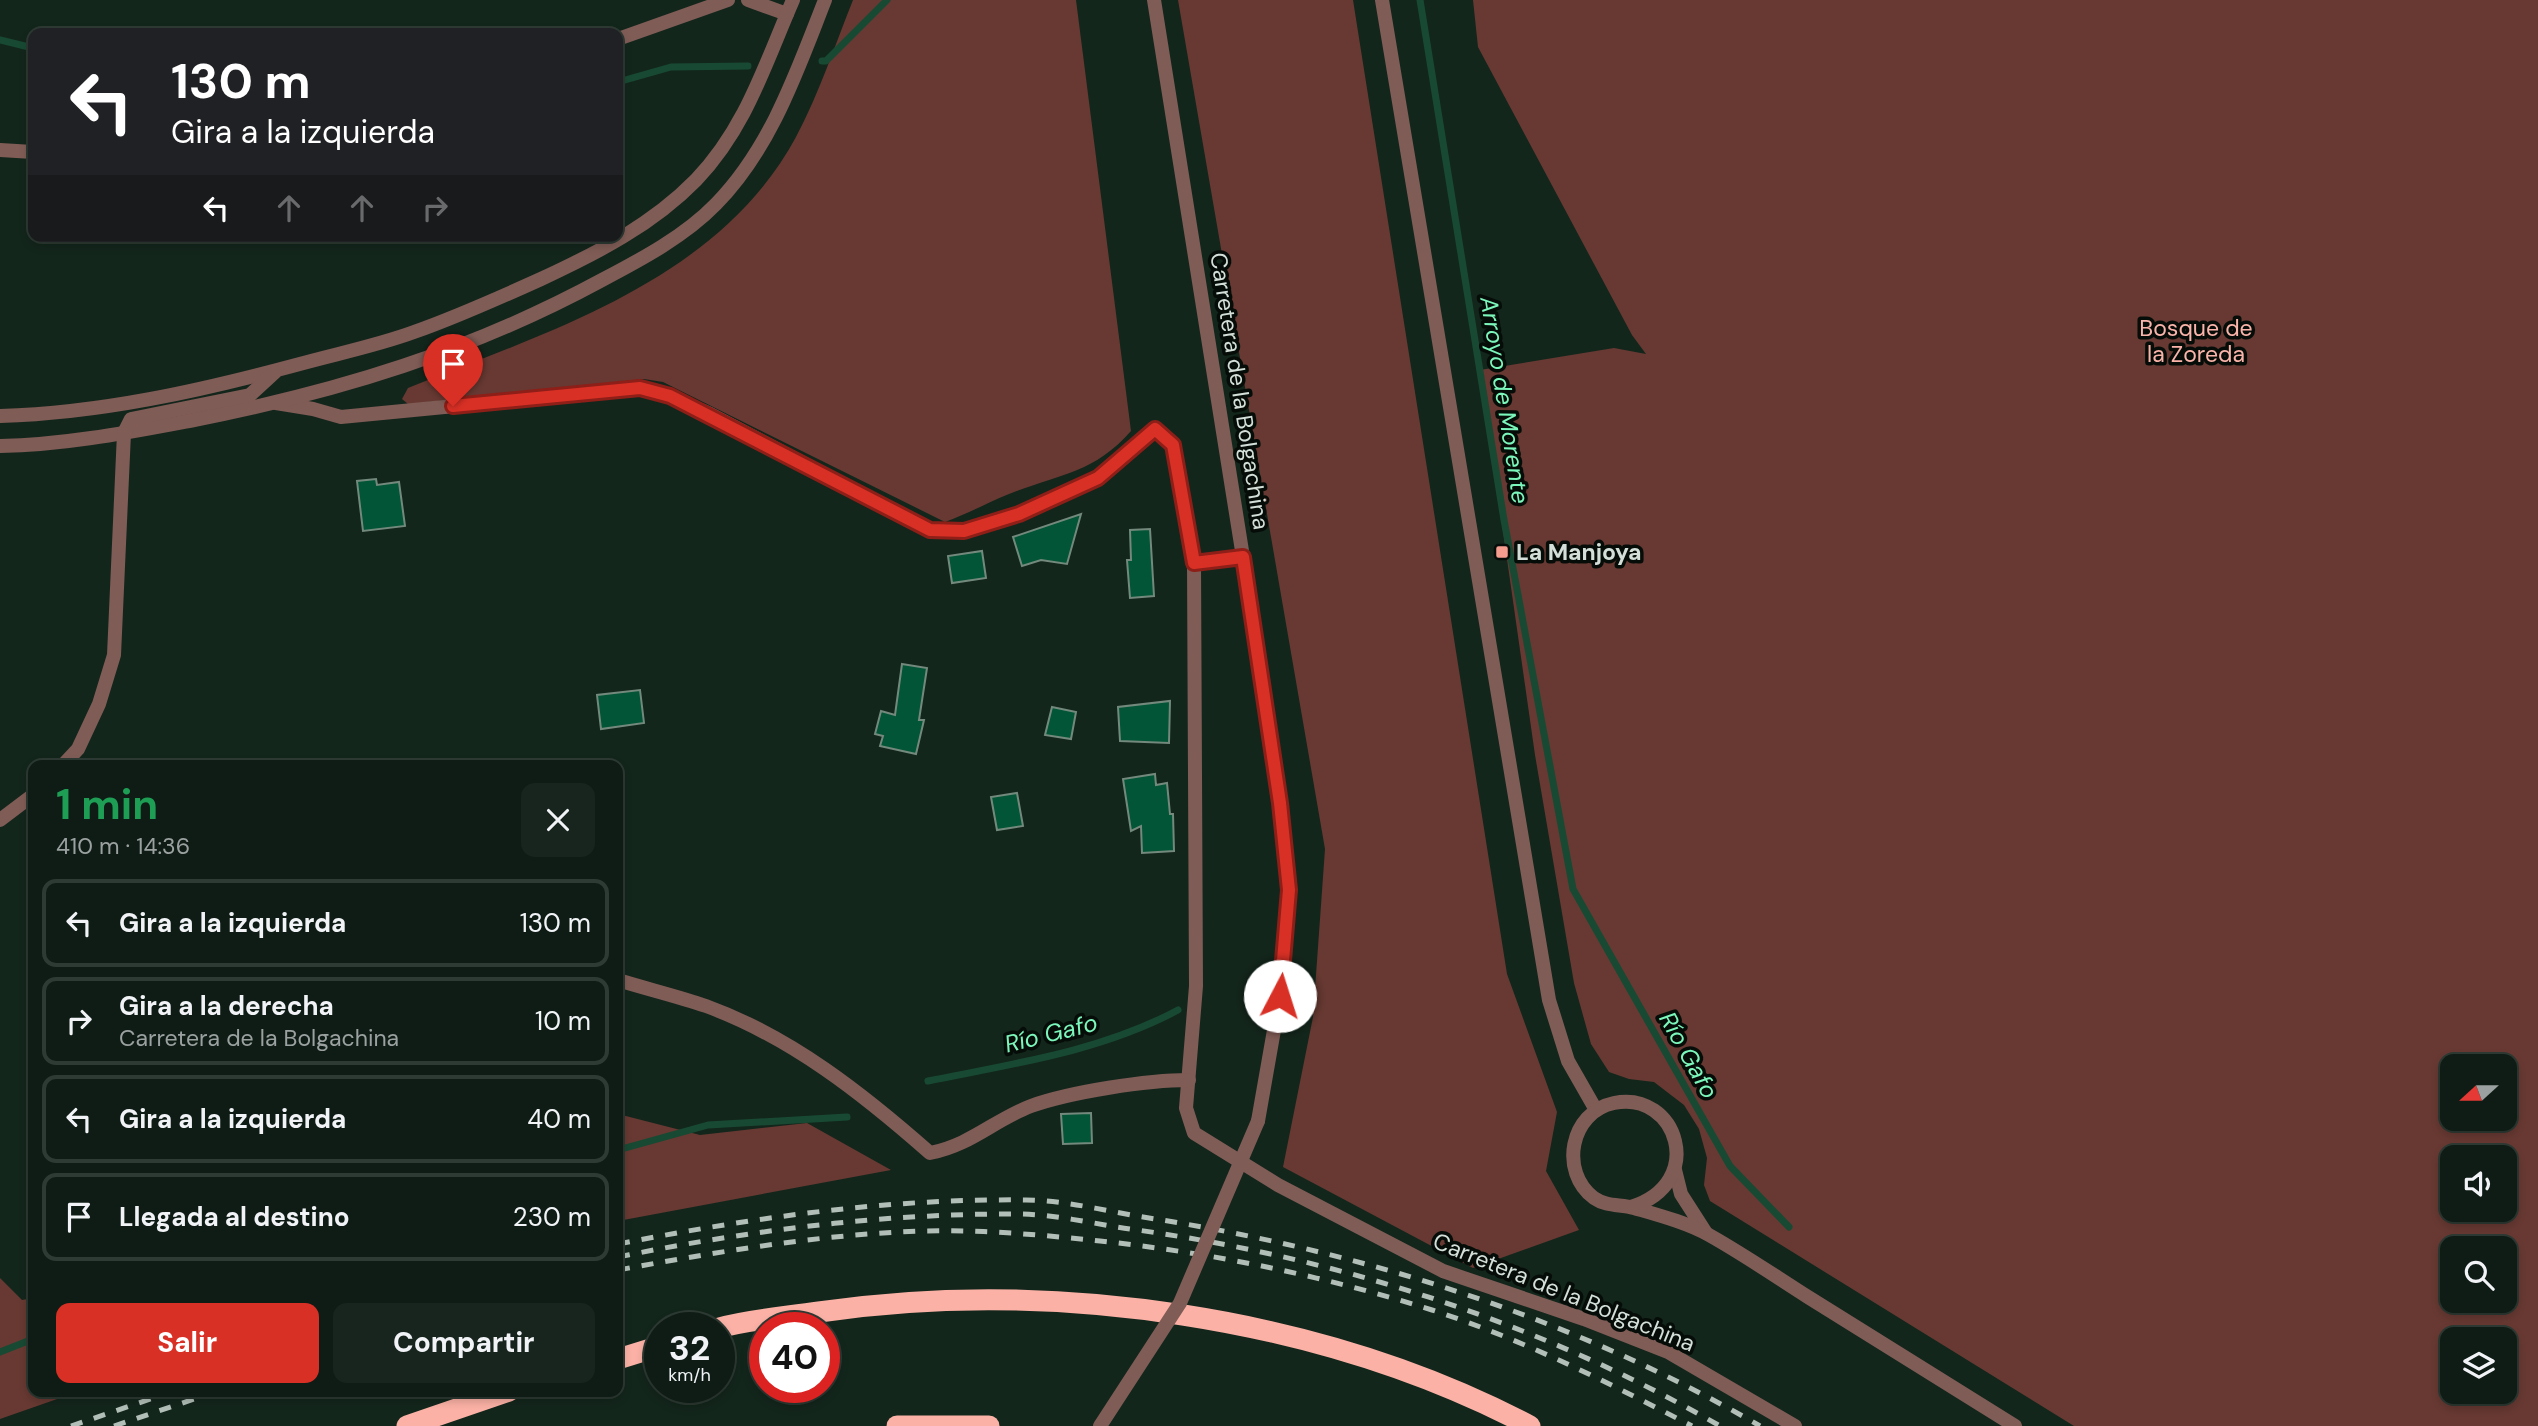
<!DOCTYPE html>
<html lang="es">
<head>
<meta charset="utf-8">
<style>
  :root { --surface:#0e1c15; --page:#17251e; --text:#f1f3f6; --muted:#9ba1a0; --line:#2e3a34; --accent:#d93025 }
  body { margin:0; font-family:"DM Sans",sans-serif; background:var(--page); color:var(--text); height:100vh; display:flex; flex-direction:column; font-size:26px; white-space:nowrap }
  * { box-sizing:border-box; margin:0 }
  p { font-size:23px; color:var(--muted) }
  .icon { flex:none; width:38px; height:38px; fill:none; stroke:currentColor; stroke-width:2; stroke-linecap:round; stroke-linejoin:round }
  .map { position:relative; flex:1; overflow:hidden }
  .sheet { position:absolute; left:28px; top:760px; width:595px; height:637px; display:flex; flex-direction:column; background:var(--surface); border-radius:14px; box-shadow:0 4px 10px #0003,0 0 0 2px var(--line) }
  .sheet>* { flex:none }
  .top-card { position:absolute; left:28px; top:28px; width:595px; height:214px; border-radius:14px; box-shadow:0 4px 10px #0003,0 0 0 2px var(--line); background:#202124; color:#fff; overflow:hidden }
  .needle { width:46px; rotate:249deg }
  .fabs { position:absolute; left:2440px; top:1054px; display:grid; gap:14px }
  .fabs a { display:grid; place-items:center; width:77px; height:77px; border-radius:14px; background:var(--surface); box-shadow:0 4px 10px #0003,0 0 0 2px var(--line); font-size:35px }
  .speed { position:absolute; left:644px; top:1312px; display:flex; gap:14px; font-size:35px; font-weight:700; text-align:center }
  .speed>* { display:grid; place-content:center; width:91px; height:91px; border-radius:50%; background:var(--surface); box-shadow:0 4px 10px #0003,0 0 0 2px var(--line); line-height:1 }
  .speed small { font-size:18px; font-weight:400 }
  .speed .limit { border:10px solid #d22; background:#fff; color:#111 }
  .pin { position:absolute; display:grid; place-items:center; width:60px; height:60px; color:#fff; margin:-72px -30px; border-radius:50% 50% 50% 0; rotate:-45deg; box-shadow:0 0 7px #0007 }
  .pin .icon { rotate:45deg }
  .me { position:absolute; width:77px; margin:-38px; rotate:5deg; stroke-linejoin:round; filter:drop-shadow(0 0 5px #0008) }
  .turn { display:flex; align-items:center; gap:24px; height:147px; padding:0 28px; font-size:32px }
  .turn .icon { width:91px; height:91px; stroke-width:2.5 }
  .turn b { display:block; font-size:49px; line-height:60px }
  .lanes { display:flex; align-items:center; height:66px; padding:0 28px; background:#0003; justify-content:center; gap:35px; direction:ltr }
  .lanes .off { opacity:.35 }
  .round { display:grid; place-items:center; flex:none; width:74px; height:74px; border-radius:14px; background:var(--page) }
  .head { display:flex; align-items:center; justify-content:space-between; height:119px; padding:0 28px }
  h1 { font-size:42px; font-weight:700; line-height:52px; color:#1e9e55 }
  .cta { display:flex; gap:14px; margin-top:auto; padding:14px 28px }
  .cta a { flex:1; height:80px; border-radius:14px; background:var(--accent); color:#fff; font-size:28px; font-weight:700; line-height:80px; text-align:center }
  .cta a+a { background:var(--page); color:var(--text) }
  ul { padding:0; list-style:none }
  li { display:flex; align-items:center; gap:21px; height:88px; margin:0 14px 10px; padding:0 14px; border:4px solid var(--line); border-radius:14px }
  li div { flex:1 }
  li b { display:block; font-size:26px }
  li em { font-style:normal }
  .map>svg:first-child { display:block }
  .green { fill:#673932; fill-rule:evenodd }
  .lines { fill:none; stroke-linecap:round; stroke-linejoin:round }
  .stream { stroke:#184a33; stroke-width:7 }
  .building { fill:#025536; stroke:#73897d; stroke-width:2 }
  .pedestrian { stroke:#805c56; stroke-width:14 }
  .minor { stroke:#805c56; stroke-width:14 }
  .tertiary { stroke:#805c56; stroke-width:14 }
  .motorway { stroke:#fbb1a5; stroke-width:21 }
  .rail { stroke:#b2bfb8; stroke-width:5; stroke-dasharray:12 12; stroke-linecap:butt }
  .tertiary-bridge { stroke:#805c56; stroke-width:14 }
  .route-casing { stroke:#8d1f18; stroke-width:18 }
  .route { stroke:#d93025; stroke-width:12 }
  .poi-dot { fill:#f59d8f; stroke:#060d09; stroke-width:2.5 }
  .labels { text-anchor:middle; dominant-baseline:central; stroke-width:7; stroke-linejoin:round; paint-order:stroke }
  .park-label { font-size:23px; fill:#fbb4a9; stroke:#060d09 }
  .street-label { font-size:23px; fill:#d3dfd8; stroke:#060d09 }
  .poi-label { font-size:23px; font-weight:bold; fill:#d3dfd8; stroke:#060d09; text-anchor:start }
  .water-label { font-size:24px; font-style:italic; fill:#7cf7bb; stroke:#060d09 }
</style>
</head>
<body>
<div class="map">
<svg width="2538" height="1426" viewBox="0 0 2538 1426">
  <rect width="100%" height="100%" fill="#13261c"/>
  <g class="green">
    <path d="M853,0H1076L1131,431C1093,474 1059,474 1009,494C987,503 967,514 945,522L663,382L644,379L408,404L402,399L408,388C549,331 718,281 796,137C819,94 835,45 853,0Z"/>
    <polygon points="1178,0 1353,0 1507,974 1557,1112 1546,1171 1579,1230 1473,1268 1283,1167 1313,1017 1325,849"/>
    <path d="M1473,0H2538V1426H2074L1710,1201L1704,1185L1707,1158L1699,1129L1684,1105L1654,1082L1629,1079L1609,1072L1591,1044L1574,983L1535,755L1480,370L1614,348L1646,354L1632,335L1478,47ZM2452,1066H2504V1118H2452ZM2452,1157H2504V1209H2452ZM2452,1248H2504V1300H2452ZM2452,1339H2504V1391H2452Z"/>
    <polygon points="618,1114 700,1135 807,1123 891,1170 618,1221"/>
    <polygon points="0,1278 22,1300 33,1298 33,1391 80,1391 0,1419"/>
  </g>
  <g class="lines">
    <g class="stream">
      <polyline points="1420,0 1504,520 1573,889 1730,1166 1789,1227"/>
      <polyline points="0,40 33,48"/>
      <polyline points="822,61 826,61 887,0"/>
      <polyline points="618,82 671,67 748,66"/>
      <path d="M928,1081C1012,1064 1102,1051 1178,1010"/>
      <polyline points="618,1150 708,1125 847,1117"/>
      <polyline points="0,1352 33,1339"/>
    </g>
  </g>
  <g class="building">
    <polygon points="376,479 377,485 399,482 405,526 363,531 357,481"/>
    <polygon points="1081,514 1067,564 1041,560 1022,566 1013,537"/>
    <polygon points="1150,529 1154,596 1130,598 1127,560 1131,560 1130,530"/>
    <polygon points="982,551 986,578 952,583 948,556"/>
    <polygon points="902,664 927,668 919,720 924,720 916,754 880,746 883,736 875,734 881,711 895,715"/>
    <polygon points="640,690 644,723 601,729 597,695"/>
    <polygon points="1170,701 1169,743 1120,741 1118,707"/>
    <polygon points="1052,707 1076,712 1071,739 1045,735"/>
    <polygon points="1155,774 1156,785 1167,783 1170,814 1173,814 1174,851 1142,853 1141,826 1131,831 1123,779"/>
    <polygon points="1017,793 1023,826 997,830 991,797"/>
    <polygon points="1091,1113 1092,1143 1063,1144 1061,1114"/>
  </g>
  <g class="lines">
    <g class="pedestrian">
      <polyline points="748,0 787,14"/>
      <polyline points="618,39 728,0"/>
      <polyline points="0,150 33,152"/>
    </g>
    <g class="minor">
      <polyline points="276,403 313,409 341,417 640,388 669,396 710,414 930,530 964,531 1019,514 1098,478 1155,429 1173,445 1194,563 1196,986 1186,1108 1194,1133 1278,1185 1443,1271 1584,1319 1668,1352 1795,1426"/>
      <path d="M0,416C101,413 199,391 296,365C335,354 376,346 414,332C457,317 499,298 541,279C597,253 652,225 696,180C746,128 765,64 793,0"/>
      <path d="M0,446C65,445 130,432 194,420C340,391 471,351 602,280C642,259 685,236 716,204C771,148 797,71 825,0"/>
      <polyline points="1194,563 1243,557"/>
      <polyline points="63,765 78,749 99,704 114,655 124,433 131,419 250,395 275,372"/>
      <polyline points="0,820 33,795"/>
      <path d="M618,980C647,989 677,996 706,1006C791,1037 863,1094 930,1153C971,1145 994,1120 1031,1106C1070,1092 1147,1080 1189,1080"/>
    </g>
    <g class="tertiary">
      <polyline points="1154,0 1243,557 1280,803 1289,890 1280,996 1258,1121"/>
      <polyline points="1382,0 1549,1000 1568,1061 1596,1110"/>
      <polyline points="1675,1170 1681,1194 1706,1233"/>
      <path d="M1631,1207C1708,1183 1677,1090 1614,1103C1570,1112 1559,1172 1594,1198C1607,1207 1620,1204 1634,1208C1658,1215 1688,1223 1709,1235C1743,1254 1775,1276 1808,1297C1877,1340 1946,1383 2015,1426"/>
    </g>
    <g class="motorway">
      <path d="M719,1328C751,1319 786,1317 819,1312C1051,1278 1321,1316 1530,1426"/>
      <polyline points="618,1359 660,1346"/>
      <polyline points="407,1426 509,1391"/>
      <polyline points="897,1426 989,1426"/>
    </g>
    <g class="rail">
      <path d="M618,1244C751,1218 889,1198 1026,1200C1066,1200 1109,1212 1149,1218C1361,1251 1574,1318 1760,1426"/>
      <path d="M618,1257C751,1230 886,1213 1022,1214C1058,1215 1095,1224 1130,1229C1336,1257 1539,1322 1720,1426"/>
      <path d="M618,1270C711,1253 805,1237 899,1232C966,1228 1034,1234 1100,1241C1213,1253 1324,1276 1432,1310C1522,1339 1609,1383 1692,1426"/>
      <polyline points="71,1426 174,1391"/>
      <polyline points="114,1426 218,1391"/>
    </g>
    <polyline class="tertiary-bridge" points="1100,1426 1180,1303 1258,1121"/>
  </g>
  <g class="lines">
    <g class="route-casing">
      <polyline id="route" points="453,406 640,388 670,396 930,530 964,531 1019,514 1098,478 1155,429 1173,445 1194,563 1243,557 1280,803 1289,890 1280,996"/>
    </g>
    <use href="#route" class="route"/>
  </g>
  <rect class="poi-dot" x="1495" y="545" width="14" height="14" rx="3.5"/>
  <g class="labels">
    <g class="park-label">
      <text x="2196" y="328">Bosque de<tspan x="2196" dy="26">la Zoreda</tspan></text>
    </g>
    <g class="street-label">
      <text transform="translate(1240 391) rotate(81)">Carretera de la Bolgachina</text>
      <text transform="translate(1564 1292) rotate(22)">Carretera de la Bolgachina</text>
    </g>
    <g class="poi-label">
      <text x="1516" y="552">La Manjoya</text>
    </g>
    <g class="water-label">
      <text transform="translate(1505 400) rotate(81)">Arroyo de Morente</text>
      <text transform="translate(1051 1033) rotate(-14)">Río Gafo</text>
      <text transform="translate(1689 1055) rotate(61)">Río Gafo</text>
    </g>
  </g>
</svg>
<div class="fabs">
<a><svg class="needle" viewBox="-14 -14 28 28"><path d="M0-13l5 13h-10z" fill="#e53935"/><path d="M0 13l5-13h-10z" fill="#9ba1a0"/></svg></a>
<a><svg class="icon" aria-label="sound" viewBox="0 0 24 24"><path d="M4 9h4l5-4v14l-5-4H4zM17 9q2 3 0 6"/></svg></a>
<a><svg class="icon" aria-label="search" viewBox="0 0 24 24"><circle cx="10" cy="10" r="6"/><path d="M15 15l6 6"/></svg></a>
<a><svg class="icon" aria-label="layers" viewBox="0 0 24 24"><path d="M12 4l9 5-9 5-9-5zM3 14l9 5 9-5"/></svg></a>
</div>
<div class="speed"><div>32<small>km/h</small></div><div class="limit">40</div></div>
<div class="pin" style="left:453px;top:406px;background:#d93025"><svg class="icon" aria-label="arrive" viewBox="0 0 24 24"><path d="M6 21V4h12l-3 4 3 4H6"/></svg></div>
<svg class="me" style="left:1280px;top:996px" viewBox="-20 -20 40 40"><circle r="19" fill="#fff"/><path d="M0-13L10 11 0 6-10 11z" fill="#d93025"/></svg>
<div class="top-card">
<div class="turn"><svg class="icon" aria-label="left" viewBox="0 0 24 24"><path d="M17 20v-9H6M10 6l-5 5 5 5"/></svg><div><b>130 m</b>Gira a la izquierda</div></div>
<div class="lanes"><svg class="icon" aria-label="left" viewBox="0 0 24 24"><path d="M17 20v-9H6M10 6l-5 5 5 5"/></svg><svg class="icon off" aria-label="ahead" viewBox="0 0 24 24"><path d="M12 20V5M6 11l6-6 6 6"/></svg><svg class="icon off" aria-label="ahead" viewBox="0 0 24 24"><path d="M12 20V5M6 11l6-6 6 6"/></svg><svg class="icon off" aria-label="right" viewBox="0 0 24 24"><path d="M7 20v-9h11M14 6l5 5-5 5"/></svg></div>
</div>
<section class="sheet">
<div class="head"><div><h1>1 min</h1><p>410 m · 14:36</p></div><a class="round"><svg class="icon" aria-label="close" viewBox="0 0 24 24"><path d="M6 6l12 12M18 6L6 18"/></svg></a></div>
<ul>
<li><svg class="icon" aria-label="left" viewBox="0 0 24 24"><path d="M17 20v-9H6M10 6l-5 5 5 5"/></svg><div><b>Gira a la izquierda</b></div><em>130 m</em></li>
<li><svg class="icon" aria-label="right" viewBox="0 0 24 24"><path d="M7 20v-9h11M14 6l5 5-5 5"/></svg><div><b>Gira a la derecha</b><p>Carretera de la Bolgachina</p></div><em>10 m</em></li>
<li><svg class="icon" aria-label="left" viewBox="0 0 24 24"><path d="M17 20v-9H6M10 6l-5 5 5 5"/></svg><div><b>Gira a la izquierda</b></div><em>40 m</em></li>
<li><svg class="icon" aria-label="arrive" viewBox="0 0 24 24"><path d="M6 21V4h12l-3 4 3 4H6"/></svg><div><b>Llegada al destino</b></div><em>230 m</em></li>
</ul>
<div class="cta"><a>Salir</a><a>Compartir</a></div>
</section>
</div>
</body>
</html>
